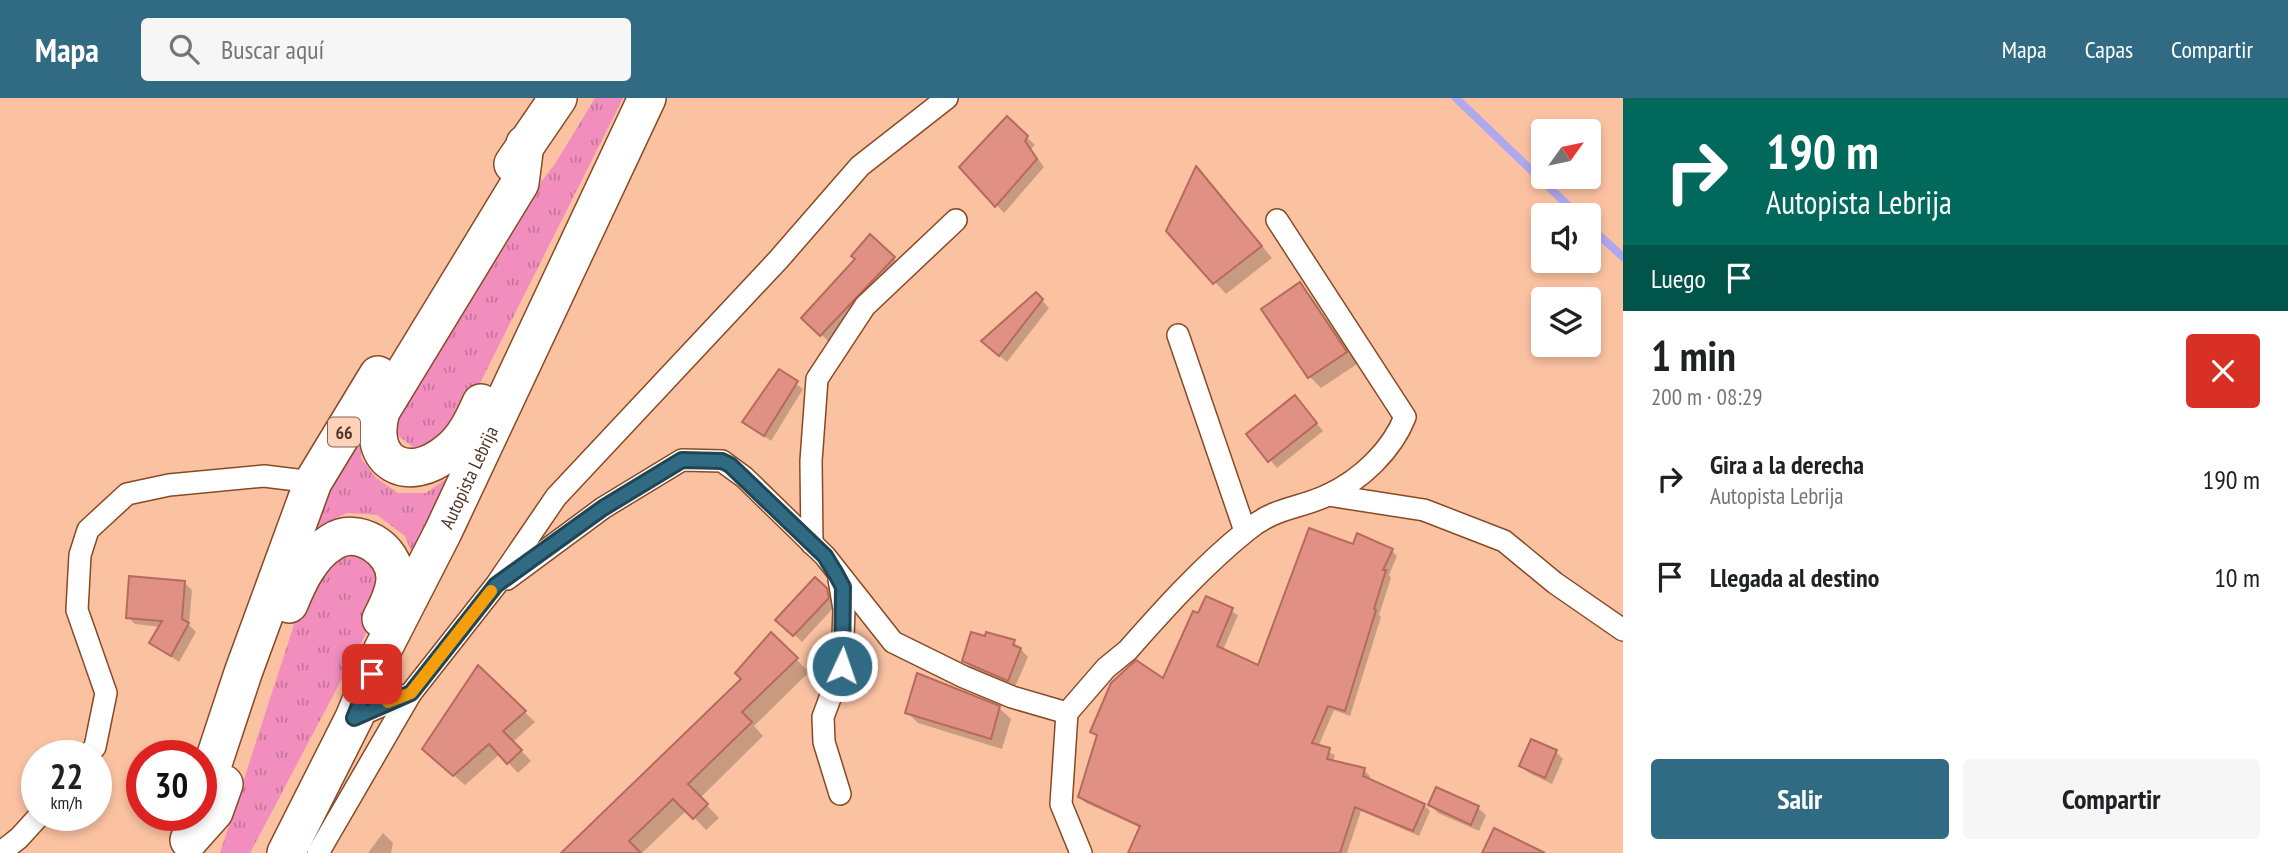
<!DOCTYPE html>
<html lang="es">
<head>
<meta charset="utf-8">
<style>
  :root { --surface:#fff; --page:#f6f6f6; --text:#202124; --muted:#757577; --accent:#316a83 }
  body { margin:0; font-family:"PT Sans Narrow",sans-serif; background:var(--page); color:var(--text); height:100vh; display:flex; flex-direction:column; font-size:26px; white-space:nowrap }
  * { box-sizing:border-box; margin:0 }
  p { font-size:23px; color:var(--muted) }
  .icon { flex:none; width:38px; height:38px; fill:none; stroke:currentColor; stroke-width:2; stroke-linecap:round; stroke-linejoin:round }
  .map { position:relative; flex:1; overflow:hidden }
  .drawer { display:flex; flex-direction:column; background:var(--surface); width:665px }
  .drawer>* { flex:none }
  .hud { background:#00695c; color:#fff; overflow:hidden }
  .needle { width:46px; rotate:57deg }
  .controls { position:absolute; left:1531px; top:21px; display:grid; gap:14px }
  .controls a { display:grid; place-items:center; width:70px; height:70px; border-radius:7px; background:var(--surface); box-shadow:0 4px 10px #0003; font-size:35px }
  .speed { position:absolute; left:21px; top:642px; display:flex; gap:14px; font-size:35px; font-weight:700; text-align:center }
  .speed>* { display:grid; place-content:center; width:91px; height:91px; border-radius:50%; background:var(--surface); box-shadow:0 4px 10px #0003; line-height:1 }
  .speed small { font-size:18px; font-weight:400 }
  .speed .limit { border:10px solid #d22; background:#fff; color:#111 }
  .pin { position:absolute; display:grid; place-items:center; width:60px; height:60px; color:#fff; margin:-30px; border-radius:14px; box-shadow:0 4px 10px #0006 }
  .me { position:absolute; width:77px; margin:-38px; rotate:3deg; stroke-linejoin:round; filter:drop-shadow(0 0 5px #0008) }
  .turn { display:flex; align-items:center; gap:24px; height:147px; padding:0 28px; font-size:32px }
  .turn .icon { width:91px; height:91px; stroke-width:2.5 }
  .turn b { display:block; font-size:49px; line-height:60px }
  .then { display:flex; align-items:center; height:66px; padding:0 28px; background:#0003; gap:14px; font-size:26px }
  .round { display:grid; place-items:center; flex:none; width:74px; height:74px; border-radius:7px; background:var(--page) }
  .overview { display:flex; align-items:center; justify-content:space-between; height:119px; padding:0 28px }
  h1 { font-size:42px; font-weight:800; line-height:52px }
  .primary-button { display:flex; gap:14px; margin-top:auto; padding:14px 28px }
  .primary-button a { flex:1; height:80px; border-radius:7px; background:var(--accent); color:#fff; font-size:28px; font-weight:800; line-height:80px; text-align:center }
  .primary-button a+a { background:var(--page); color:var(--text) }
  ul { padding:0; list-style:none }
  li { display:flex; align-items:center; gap:21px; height:98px; padding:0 28px }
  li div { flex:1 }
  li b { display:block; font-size:26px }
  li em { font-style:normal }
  header { display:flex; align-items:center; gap:42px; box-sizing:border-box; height:98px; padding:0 35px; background:var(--accent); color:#fff }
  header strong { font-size:33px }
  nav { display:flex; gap:38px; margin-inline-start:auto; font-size:24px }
  .search { width:490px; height:63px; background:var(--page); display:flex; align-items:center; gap:18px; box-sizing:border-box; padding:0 24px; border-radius:7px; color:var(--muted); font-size:26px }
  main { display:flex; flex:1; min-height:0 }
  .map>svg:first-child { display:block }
  .grass { fill:url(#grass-tufts) }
  .shadow { fill:#0003 }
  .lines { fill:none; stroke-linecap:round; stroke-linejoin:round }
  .stream { stroke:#b1a7ef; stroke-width:8 }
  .building { fill:#e19184; stroke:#b66a5e; stroke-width:2 }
  .street-casing { stroke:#884a24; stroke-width:24 }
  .highway-casing { stroke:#884a24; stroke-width:40 }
  .street { stroke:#fff; stroke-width:21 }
  .highway { stroke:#fff; stroke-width:37 }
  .route-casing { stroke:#204555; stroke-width:18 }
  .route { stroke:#316a83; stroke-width:12 }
  .slow { stroke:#f59e0b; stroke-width:12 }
  .labels { text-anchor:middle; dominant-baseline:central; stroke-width:5; stroke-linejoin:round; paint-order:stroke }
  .shield { fill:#fed2bb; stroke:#846351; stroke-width:2 }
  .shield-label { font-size:18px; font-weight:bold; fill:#503323 }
  .street-label { font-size:19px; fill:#503323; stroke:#fed2bb }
</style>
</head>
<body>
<header>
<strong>Mapa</strong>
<div class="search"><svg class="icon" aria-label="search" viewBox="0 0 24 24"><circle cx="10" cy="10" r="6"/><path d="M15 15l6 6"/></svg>Buscar aquí</div>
<nav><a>Mapa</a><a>Capas</a><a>Compartir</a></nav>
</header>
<main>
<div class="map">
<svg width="1623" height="755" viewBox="0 0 1623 755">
  <defs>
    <pattern id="grass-tufts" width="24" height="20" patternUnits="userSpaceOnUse" patternTransform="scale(1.75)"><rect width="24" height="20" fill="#f18ebe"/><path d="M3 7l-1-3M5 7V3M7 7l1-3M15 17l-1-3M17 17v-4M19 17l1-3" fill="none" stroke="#c6759a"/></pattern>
  </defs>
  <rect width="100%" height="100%" fill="#fbc2a2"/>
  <g class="grass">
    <polygon points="595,0 623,0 458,329 436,345 413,349 396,336 401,307 503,133 555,66"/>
    <polygon points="361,326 361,360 376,380 398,395 426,395 460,371 416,466 405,438 377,417 347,415 312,432"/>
    <polygon points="349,446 382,469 374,520 250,755 220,755 302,502"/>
  </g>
  <g class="shadow">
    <polygon points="1007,21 1035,47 1031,51 1044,69 1004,115 961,69"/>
    <polygon points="1197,71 1272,160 1226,196 1168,133"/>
    <polygon points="870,139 900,166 828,243 804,220 857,162"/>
    <polygon points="1299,187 1311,198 1357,266 1321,290 1310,279"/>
    <polygon points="1036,196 1049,210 1007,264 990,250"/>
    <polygon points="779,274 803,291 771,343 751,329"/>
    <polygon points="1302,307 1323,333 1277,370 1248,336"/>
    <polygon points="1354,448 1392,453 1397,458 1389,477 1391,480 1379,517 1381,519 1350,618 1334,612 1318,649 1335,657 1333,664 1364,672 1370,678 1369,683 1424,707 1430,713 1419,738 1361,713 1347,755 1130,755 1141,730 1086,705 1080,699 1098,639 1092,633 1164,583 1207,500 1238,517 1223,552 1259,569"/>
    <polygon points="815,481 834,499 835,508 802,544 778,521"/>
    <polygon points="184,484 192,492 189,527 196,534 179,564 151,545 160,529 135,526 128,519"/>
    <polygon points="771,537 809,574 754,628 763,638 700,700 719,720 706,732 687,712 642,755 564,755 744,581"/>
    <polygon points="1014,544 1028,559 1015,589 972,571 964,563"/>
    <polygon points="479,570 535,624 513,644 531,663 518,675 500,656 465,687 435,661"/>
    <polygon points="918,577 999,610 1011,621 1002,651 918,625 907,614"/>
    <polygon points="1556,654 1563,661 1552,686 1529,675 1521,668"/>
    <polygon points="1430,707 1478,710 1486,717 1479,733 1438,715"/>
    <polygon points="383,735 393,745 391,755 368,755"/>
  </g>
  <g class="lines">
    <g class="stream">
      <polyline points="1456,0 1578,117"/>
      <polyline points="1589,128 1623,159"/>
    </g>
  </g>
  <g class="building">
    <polygon points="1007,18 1028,38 1025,43 1037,61 995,109 959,69"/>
    <polygon points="1196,68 1262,148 1213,186 1166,133"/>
    <polygon points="870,136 895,159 820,238 801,220 855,161 851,158"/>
    <polygon points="1300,184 1347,254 1308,280 1261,211"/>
    <polygon points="1036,194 1043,201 999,258 981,243"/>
    <polygon points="779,271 798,283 764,338 742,324"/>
    <polygon points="1295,297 1317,325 1268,364 1246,336"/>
    <polygon points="1309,430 1353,446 1357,435 1393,451 1383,472 1386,472 1374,511 1376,512 1345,613 1328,608 1312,645 1330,650 1327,661 1365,670 1363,678 1425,706 1413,733 1355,709 1340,755 1128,755 1140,728 1078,699 1097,637 1090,634 1111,585 1136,562 1163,580 1193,513 1198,515 1206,498 1233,510 1217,548 1258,567"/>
    <polygon points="129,478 185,483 182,521 189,525 171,558 149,545 162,523 126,520"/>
    <polygon points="815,479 827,490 829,500 793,538 775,522"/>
    <polygon points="771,534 798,560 742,614 752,624 688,686 708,706 693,721 673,701 629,743 641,755 561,755 741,581 735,575"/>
    <polygon points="971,534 985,538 986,534 1015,542 1013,547 1021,550 1008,583 962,563"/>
    <polygon points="478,567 526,613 503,633 522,652 507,666 489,646 453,678 422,651"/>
    <polygon points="917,575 1000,608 991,641 905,615"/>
    <polygon points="1531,641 1557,652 1545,680 1519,668"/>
    <polygon points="1436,689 1479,708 1471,727 1428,707"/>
    <polygon points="1494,730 1545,755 1482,755"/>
  </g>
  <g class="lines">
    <g class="street-casing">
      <g id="street">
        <polyline points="1178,237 1245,433"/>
        <polyline points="1328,397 1424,412 1504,443 1555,485 1623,532"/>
        <polyline points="812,446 811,363 817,281 865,208 956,122"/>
        <polyline points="507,481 603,410 682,362 722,363 744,379 825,458 893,544 964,579 1012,599 1067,615"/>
        <polyline points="839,481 844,511 842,568 823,619 824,644 840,696"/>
        <polyline points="354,620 411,595 496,487 556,399 779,161 860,68 947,0"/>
        <polyline points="87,658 95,649 106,595 77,512 80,457 88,432 127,396 169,387 264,378 313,384"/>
        <polyline points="0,755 19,740 39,718"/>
        <polyline points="318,755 411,595"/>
        <path d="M1081,755L1061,706L1067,615L1106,570L1128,552C1164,511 1203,468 1245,434C1276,408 1296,412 1328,397C1361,382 1392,352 1405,319L1277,122"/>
      </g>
    </g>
    <g class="highway-casing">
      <g id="highway">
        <polyline points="513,66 558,0"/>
        <path d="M481,305C473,323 464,342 448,354C408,387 366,365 381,313L520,85L525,46"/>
        <path d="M289,506C298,484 310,457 332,444C357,427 395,451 395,480C395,495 387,509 381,521"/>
        <polyline points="201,702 243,575 313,384 378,277"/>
        <polyline points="189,742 214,714 224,686"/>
        <path id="s1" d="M286,755L354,620L382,553L443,434L647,0"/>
      </g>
    </g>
    <use href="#street" class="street"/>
    <use href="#highway" class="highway"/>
  </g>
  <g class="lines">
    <g class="route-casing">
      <polyline id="route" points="372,576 354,620 411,595 496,487 603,410 682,362 722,363 730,367 825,458 836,476 843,489 842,568"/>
    </g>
    <use href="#route" class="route"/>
    <polyline class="slow" points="388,604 411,595 491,493"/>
  </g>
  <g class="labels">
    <rect class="shield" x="328" y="319.5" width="32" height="29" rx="5"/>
    <g class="shield-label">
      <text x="344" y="334">66</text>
    </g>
    <g class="street-label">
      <text stroke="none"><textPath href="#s1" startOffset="418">Autopista Lebrija</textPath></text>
    </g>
  </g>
</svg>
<div class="controls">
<a><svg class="needle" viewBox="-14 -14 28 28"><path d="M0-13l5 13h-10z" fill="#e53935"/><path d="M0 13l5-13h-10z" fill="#757577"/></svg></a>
<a><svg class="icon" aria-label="sound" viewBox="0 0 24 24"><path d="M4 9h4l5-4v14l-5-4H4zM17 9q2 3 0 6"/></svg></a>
<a><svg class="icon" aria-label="layers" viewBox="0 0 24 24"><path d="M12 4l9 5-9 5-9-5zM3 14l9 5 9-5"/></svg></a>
</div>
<div class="speed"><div>22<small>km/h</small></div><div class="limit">30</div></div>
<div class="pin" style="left:372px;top:576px;background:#d93025"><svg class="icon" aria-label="arrive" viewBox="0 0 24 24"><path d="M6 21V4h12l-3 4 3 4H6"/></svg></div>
<svg class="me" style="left:842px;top:568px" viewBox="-20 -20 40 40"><circle r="17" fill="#316a83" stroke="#fff" stroke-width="3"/><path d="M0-11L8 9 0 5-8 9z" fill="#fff"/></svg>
</div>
<section class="drawer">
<div class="hud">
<div class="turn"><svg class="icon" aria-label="right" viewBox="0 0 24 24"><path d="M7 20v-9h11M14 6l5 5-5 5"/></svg><div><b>190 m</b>Autopista Lebrija</div></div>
<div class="then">Luego<svg class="icon" aria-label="arrive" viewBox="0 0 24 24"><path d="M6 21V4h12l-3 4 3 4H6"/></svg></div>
</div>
<div class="overview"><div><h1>1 min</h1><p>200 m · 08:29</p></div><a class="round" style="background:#d93025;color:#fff"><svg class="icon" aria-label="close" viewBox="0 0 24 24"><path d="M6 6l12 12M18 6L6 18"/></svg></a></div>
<ul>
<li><svg class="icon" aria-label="right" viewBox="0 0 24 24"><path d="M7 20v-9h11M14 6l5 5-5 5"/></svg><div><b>Gira a la derecha</b><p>Autopista Lebrija</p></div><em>190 m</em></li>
<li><svg class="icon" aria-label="arrive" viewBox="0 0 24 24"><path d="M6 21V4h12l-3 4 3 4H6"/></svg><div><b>Llegada al destino</b></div><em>10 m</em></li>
</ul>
<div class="primary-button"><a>Salir</a><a>Compartir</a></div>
</section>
</main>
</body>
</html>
